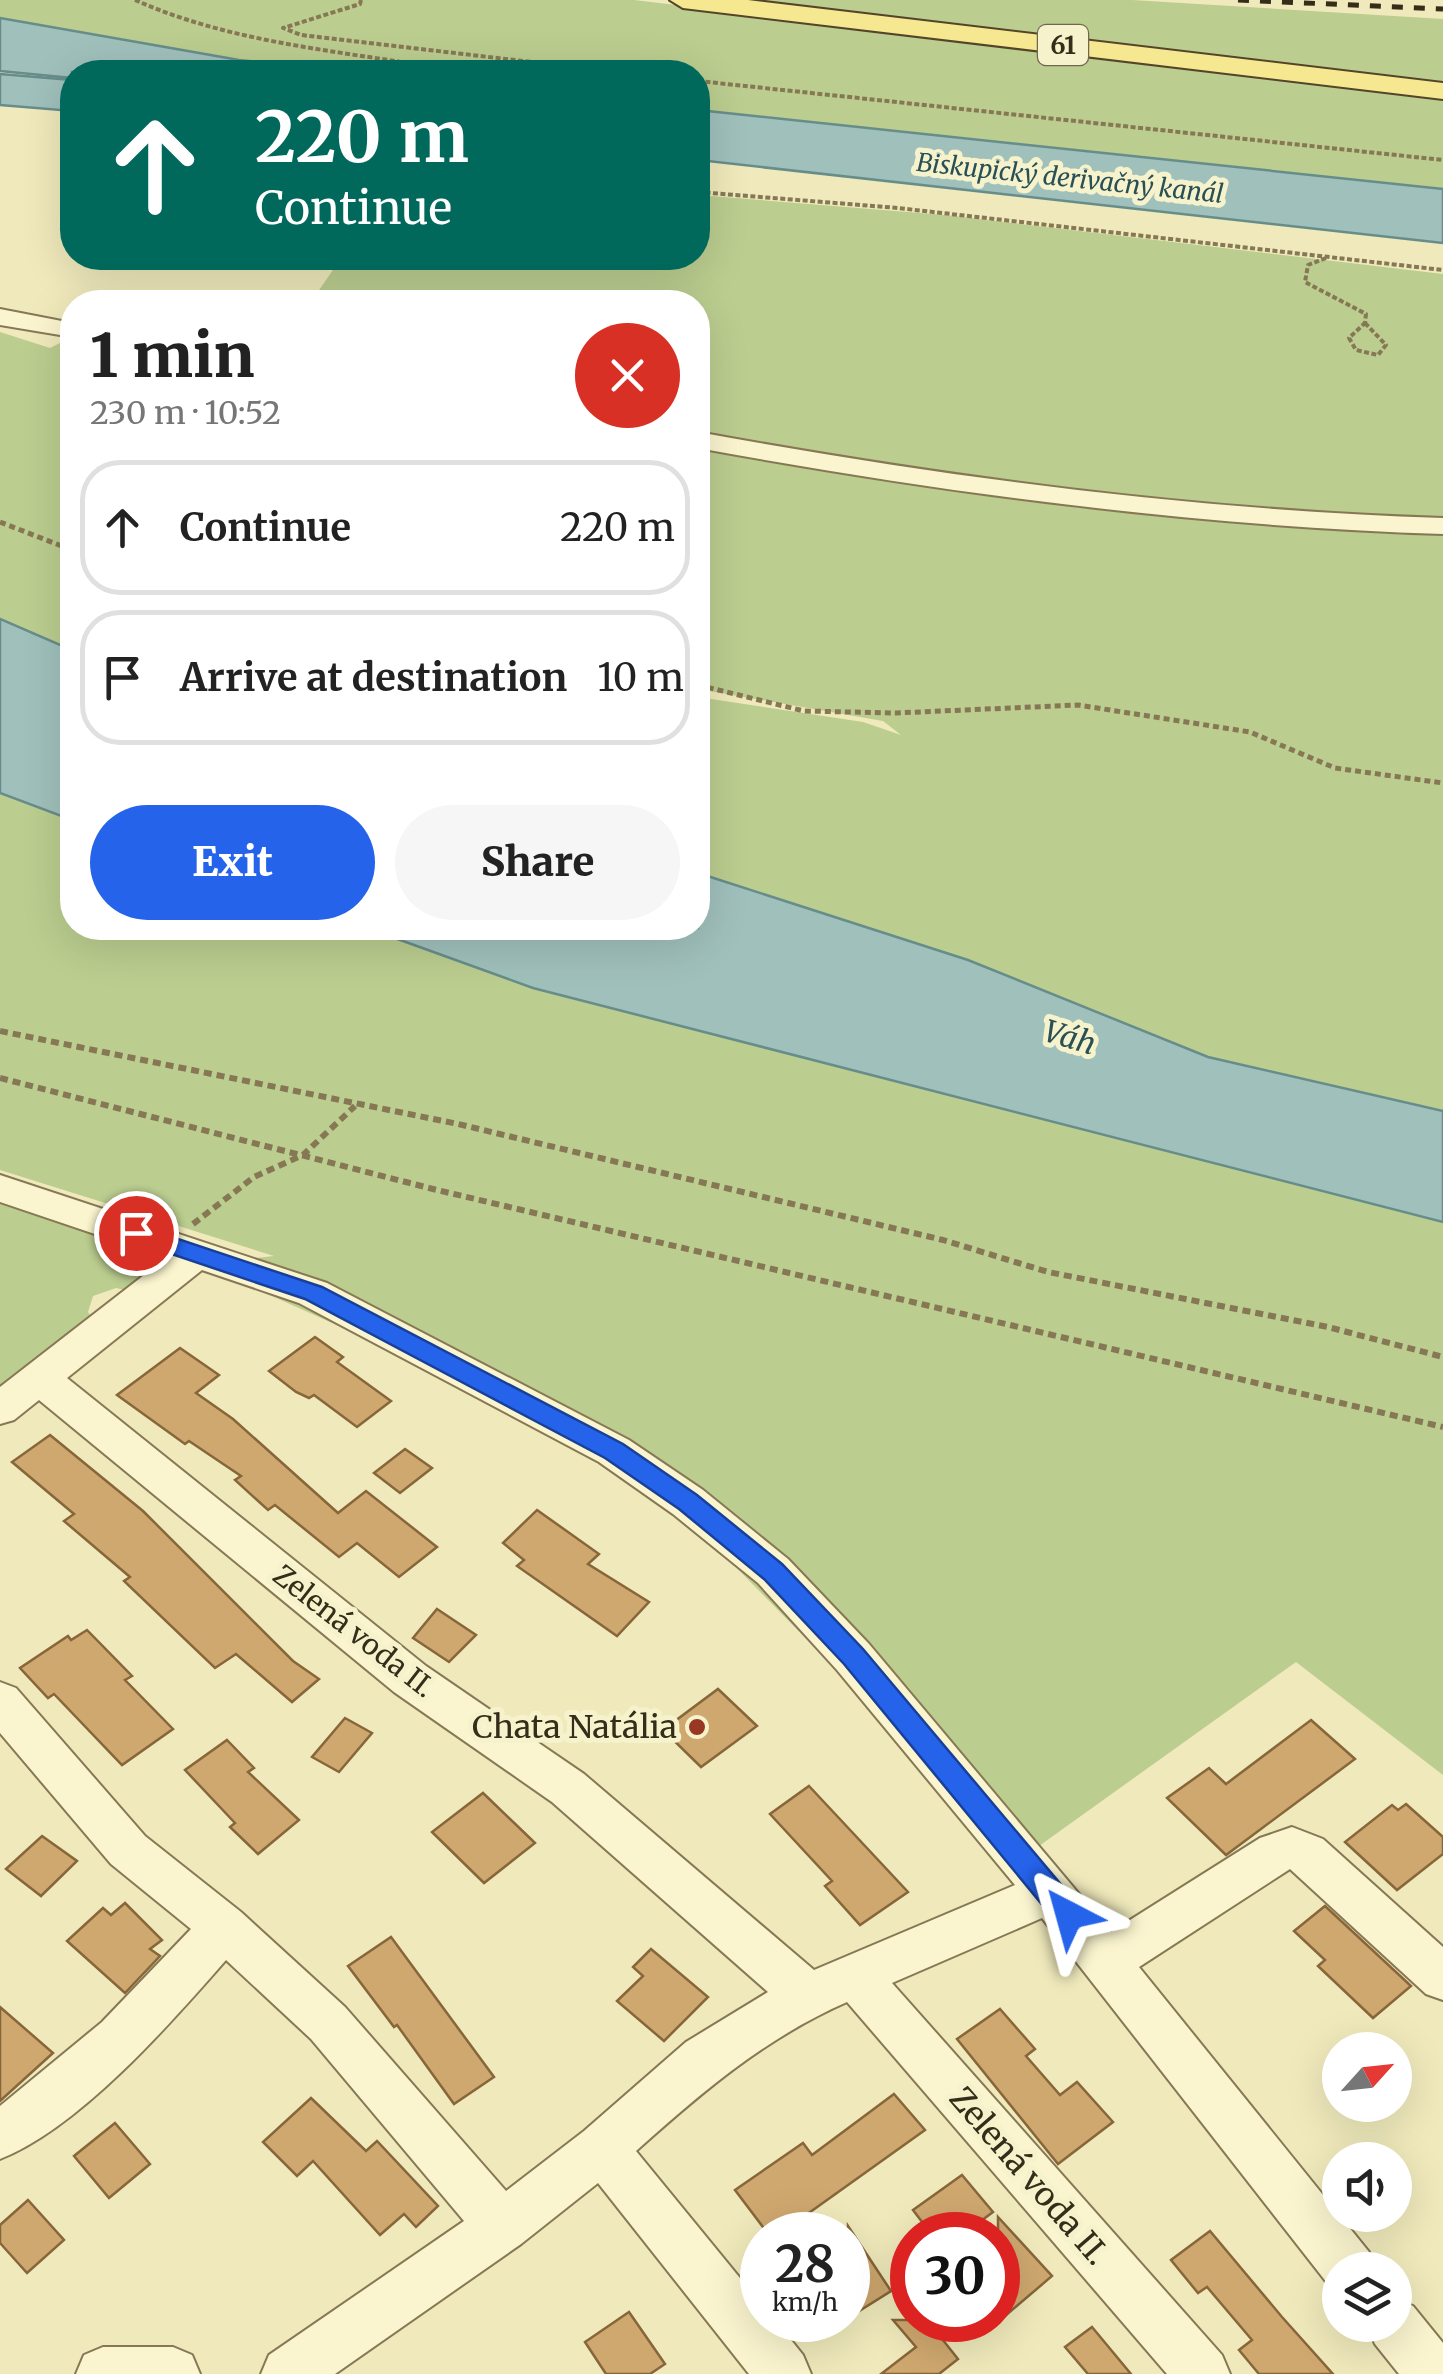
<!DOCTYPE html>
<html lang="en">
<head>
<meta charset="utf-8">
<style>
  :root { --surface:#fff; --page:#f6f6f6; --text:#222; --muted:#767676; --line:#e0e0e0; --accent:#2563eb }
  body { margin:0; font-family:Merriweather,serif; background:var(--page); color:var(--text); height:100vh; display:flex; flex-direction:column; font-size:38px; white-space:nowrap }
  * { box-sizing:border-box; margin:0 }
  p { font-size:32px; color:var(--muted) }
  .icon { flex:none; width:55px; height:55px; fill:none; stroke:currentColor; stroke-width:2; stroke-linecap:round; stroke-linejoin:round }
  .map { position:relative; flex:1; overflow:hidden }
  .sheet { position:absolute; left:60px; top:290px; width:650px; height:650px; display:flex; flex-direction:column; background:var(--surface); border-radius:40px; box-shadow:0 10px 40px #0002 }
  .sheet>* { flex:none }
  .guide { position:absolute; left:60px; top:60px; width:650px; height:210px; border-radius:40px; box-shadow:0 10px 40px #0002; background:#00695c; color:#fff; overflow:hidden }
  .needle { width:65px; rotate:63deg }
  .controls { position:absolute; left:1322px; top:2032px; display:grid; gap:20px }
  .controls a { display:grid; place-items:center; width:90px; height:90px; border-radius:50%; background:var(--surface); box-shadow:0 10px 40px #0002; font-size:50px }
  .speed { position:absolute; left:740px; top:2212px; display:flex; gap:20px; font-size:50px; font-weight:700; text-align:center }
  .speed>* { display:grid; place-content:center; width:130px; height:130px; border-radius:50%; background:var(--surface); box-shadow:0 10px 40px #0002; line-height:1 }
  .speed small { font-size:25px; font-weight:400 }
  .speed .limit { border:15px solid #d22; background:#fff; color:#111 }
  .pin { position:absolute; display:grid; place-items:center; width:85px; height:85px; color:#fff; margin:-42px; border:5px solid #fff; border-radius:50%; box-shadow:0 2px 10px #0007 }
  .me { position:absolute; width:110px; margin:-55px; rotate:321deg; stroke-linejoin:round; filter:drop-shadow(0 0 8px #0008) }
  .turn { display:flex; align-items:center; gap:35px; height:210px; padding:0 30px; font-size:45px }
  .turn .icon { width:130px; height:130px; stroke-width:2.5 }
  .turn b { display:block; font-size:70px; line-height:85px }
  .round { display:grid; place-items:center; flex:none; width:105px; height:105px; border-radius:52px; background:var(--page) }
  .headline { display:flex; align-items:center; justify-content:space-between; height:170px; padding:0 30px }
  h1 { font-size:60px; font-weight:800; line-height:75px }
  .primary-button { display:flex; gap:20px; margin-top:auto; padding:20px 30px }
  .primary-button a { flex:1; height:115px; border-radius:60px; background:var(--accent); color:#fff; font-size:40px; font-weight:800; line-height:115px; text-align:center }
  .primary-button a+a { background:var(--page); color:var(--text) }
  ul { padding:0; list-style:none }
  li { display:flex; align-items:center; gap:30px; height:135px; margin:0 20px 15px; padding:0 10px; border:5px solid var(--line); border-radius:40px }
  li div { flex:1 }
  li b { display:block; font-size:38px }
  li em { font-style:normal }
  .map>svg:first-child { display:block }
  .green { fill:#bbcd8f }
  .water { fill:#a0c0bc; stroke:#678d8b; stroke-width:2.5 }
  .building { fill:#cfa86f; stroke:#87663a; stroke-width:2.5 }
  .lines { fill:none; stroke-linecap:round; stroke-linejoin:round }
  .minor-casing { stroke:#877855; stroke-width:4 }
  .major-casing { stroke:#54452a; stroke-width:4 }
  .path-far2 { stroke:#877855; stroke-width:4; stroke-dasharray:5 2.5; stroke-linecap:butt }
  .path-far1 { stroke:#877855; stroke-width:5; stroke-dasharray:6 4; stroke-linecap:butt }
  .path { stroke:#877855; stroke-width:6; stroke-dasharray:8 5; stroke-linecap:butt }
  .minor { fill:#faf5ce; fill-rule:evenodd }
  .major { fill:#f5e890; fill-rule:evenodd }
  .rail { stroke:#352c1a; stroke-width:5; stroke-dasharray:11 11; stroke-linecap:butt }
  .route { fill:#2563eb; stroke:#184099; stroke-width:2.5 }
  .poi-dot { fill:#983723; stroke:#f6f2cb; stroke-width:4 }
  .labels { text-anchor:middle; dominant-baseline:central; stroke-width:10; stroke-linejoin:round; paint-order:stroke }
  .shield { fill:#f6f2cb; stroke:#6f674f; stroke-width:2.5 }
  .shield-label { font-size:25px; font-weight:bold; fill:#352c1a }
  .far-water-label { font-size:25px; font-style:italic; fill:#295056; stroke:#f6f2cb }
  .street-label { font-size:28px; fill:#352c1a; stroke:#f6f2cb }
  .water-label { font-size:30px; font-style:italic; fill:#295056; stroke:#f6f2cb }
  .near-poi-label { font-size:32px; fill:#352c1a; stroke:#f6f2cb; text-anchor:end }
  .near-street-label { font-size:32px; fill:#352c1a; stroke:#f6f2cb }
</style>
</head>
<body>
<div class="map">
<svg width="1443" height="2374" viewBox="0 0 1443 2374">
  <rect width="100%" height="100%" fill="#efe9bb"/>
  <g class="green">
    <polygon points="0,0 634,0 1443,96 1443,189 698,110 698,72 348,72 239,60 0,18"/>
    <polygon points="726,0 1132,0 1443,19 1443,86"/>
    <polygon points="698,195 945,215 1443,274 1443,1111 1208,1057 968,960 698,873 698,697 863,722 901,735 883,721 698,689 698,302 311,302 341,258 698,258"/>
    <polygon points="0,332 50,348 72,337 72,650 0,619"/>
    <polygon points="0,793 72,820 72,928 367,928 533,988 1443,1222 1443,1775 1296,1662 1004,1871 880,1714 672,1502 444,1373 200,1264 274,1256 0,1170"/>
    <path d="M0,1198C50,1215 99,1229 146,1256V1281L130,1291L116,1288L93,1296L88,1312L95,1322L0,1392Z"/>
  </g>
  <g class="water">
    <polygon points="0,18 239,60 348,72 72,72 72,78 0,71"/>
    <polygon points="0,74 72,80 72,111 0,105"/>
    <polygon points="698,110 1443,189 1443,243 698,160"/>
    <polygon points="0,619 72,650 72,820 0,793"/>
    <polygon points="698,873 968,960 1208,1057 1443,1111 1443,1222 533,988 367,928 698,928"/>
  </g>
  <g class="building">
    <polygon points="315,1337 343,1357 337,1362 391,1401 357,1427 314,1395 309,1398 296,1392 269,1371"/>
    <polygon points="180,1348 219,1375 196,1393 233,1419 338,1513 366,1491 437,1547 399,1577 357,1543 339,1557 275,1505 268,1510 235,1480 241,1476 189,1441 185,1444 117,1395"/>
    <polygon points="50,1435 143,1511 293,1661 319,1679 292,1702 236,1654 215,1668 124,1581 130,1577 64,1521 74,1514 12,1462"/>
    <polygon points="405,1449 432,1468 400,1493 374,1473"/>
    <polygon points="537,1510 599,1554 588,1564 649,1602 617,1636 517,1566 524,1560 503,1543"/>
    <polygon points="437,1609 476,1635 449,1662 413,1638"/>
    <polygon points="87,1630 132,1676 125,1680 173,1729 122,1765 54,1694 48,1698 20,1668 68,1636 71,1640"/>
    <polygon points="718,1689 757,1726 701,1767 663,1730"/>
    <polygon points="345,1718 372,1733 339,1772 312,1757"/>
    <polygon points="1311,1720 1355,1759 1226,1855 1167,1798 1209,1768 1226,1784"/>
    <polygon points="227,1740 254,1768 248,1772 299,1820 258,1854 230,1827 235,1823 185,1770"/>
    <polygon points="809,1786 908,1892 860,1925 825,1886 832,1881 770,1814"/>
    <polygon points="483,1793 535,1843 484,1883 432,1832"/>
    <polygon points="1406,1804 1443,1837 1443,1854 1397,1890 1345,1842 1392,1805 1398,1810"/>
    <polygon points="42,1836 77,1861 41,1896 6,1869"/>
    <polygon points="125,1903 162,1940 150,1949 160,1956 125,1993 67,1941 103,1908 111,1915"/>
    <polygon points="1325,1906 1411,1986 1373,2018 1318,1966 1325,1960 1294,1931"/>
    <polygon points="391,1937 494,2077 454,2104 397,2025 394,2027 348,1966"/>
    <polygon points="651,1949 708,1997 664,2041 617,2001 643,1976 633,1967"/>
    <polygon points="0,2007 53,2053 0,2101"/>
    <polygon points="1000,2009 1035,2049 1026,2056 1060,2095 1077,2082 1113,2122 1058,2164 957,2039"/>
    <polygon points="894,2094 925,2130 778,2235 769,2235 735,2190 803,2143 812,2155"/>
    <polygon points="311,2098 366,2151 377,2141 438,2206 416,2227 404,2214 380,2235 313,2161 297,2176 263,2142"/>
    <polygon points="115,2123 150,2164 109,2198 74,2156"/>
    <polygon points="962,2175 993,2212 962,2235 932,2235 913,2210"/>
    <polygon points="28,2200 64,2240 27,2273 0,2243 0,2225"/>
    <polygon points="998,2217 1052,2276 998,2322"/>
    <polygon points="848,2226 891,2291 848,2318"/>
    <polygon points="1210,2231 1282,2317 1333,2374 1259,2374 1239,2350 1252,2340 1207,2287 1198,2293 1171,2260"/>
    <polygon points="629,2312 665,2364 650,2374 606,2374 585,2342"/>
    <polygon points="893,2320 927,2320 958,2359 939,2374 881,2374 916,2347"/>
    <polygon points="1092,2327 1131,2374 1088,2374 1065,2347"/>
  </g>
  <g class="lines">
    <g class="minor-casing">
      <g id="minor">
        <polygon points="0,309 72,323 72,337 0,325"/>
        <path d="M698,432C945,477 1192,510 1443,518V534C1192,526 945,493 698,448Z"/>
        <path d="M0,1175L327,1283L629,1440L703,1490L788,1559L869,1644L1111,1932L1260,1838L1292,1827L1323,1839L1443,1947V2000L1426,1994L1290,1869L1139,1967L1369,2252L1377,2270H1340V2292L1331,2288L1042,1918L892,1983L1222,2355L1230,2374H1167L847,2002C765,2038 702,2092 636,2151L762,2305V2320H775L803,2355L811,2374H749L598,2183L521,2244L335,2374H261L269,2355L464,2221L311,2039L226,1960C170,2024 79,2128 0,2159V2106L102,2022L191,1929L111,1864L0,1733V1682L16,1688L145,1836L241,1912L345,2007L506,2191L584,2131L686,2042L768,1992L552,1802L394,1692L39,1400L14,1420L0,1424V1387L166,1258L0,1202ZM202,1270L299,1303L599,1462L673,1514L758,1583L837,1670L1015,1885L814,1970L584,1774L426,1666L67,1378Z"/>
        <polygon points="1395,2299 1413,2306 1443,2343 1443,2374 1399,2374 1375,2344 1367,2325 1395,2325"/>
        <polygon points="103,2347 173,2347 192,2355 200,2374 76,2374 84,2355"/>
      </g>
    </g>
    <g class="major-casing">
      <polygon id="major" points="670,0 748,0 1443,83 1443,99 683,8"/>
    </g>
    <g class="path-far2">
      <path d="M135,0C239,46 350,51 460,72"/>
      <polyline points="361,0 360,4 283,28 301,35 617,72"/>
      <polyline points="698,81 1443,160"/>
      <polyline points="698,192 898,208 1443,270"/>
      <polyline points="1326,258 1308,265 1305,282 1366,314 1365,323"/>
      <polygon points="1365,323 1386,345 1378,355 1356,350 1349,338"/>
    </g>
    <g class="path-far1">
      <polyline points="0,522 72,550"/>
      <polyline points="698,685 804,711 896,713 1078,705 1250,732 1335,768 1443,783"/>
    </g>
    <g class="path">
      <polyline points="0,1031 458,1124 943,1240 1048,1272 1328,1327 1443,1357"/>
      <polyline points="0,1078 437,1190 1443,1427"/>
      <polyline points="193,1224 254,1177 303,1155 355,1106"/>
    </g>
    <use href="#minor" class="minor"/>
    <use href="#major" class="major"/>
    <polyline class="rail" points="1238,0 1443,9"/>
  </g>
  <polygon class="route" points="136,1225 322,1287 623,1444 697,1495 782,1564 863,1649 1079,1906 1083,1915 1079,1924 1069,1928 1058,1924 844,1664 764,1579 679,1509 605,1458 305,1299 127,1239 124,1233 127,1227"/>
  <circle class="poi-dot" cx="697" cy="1727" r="10"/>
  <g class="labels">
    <rect class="shield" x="1038" y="25" width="50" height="40" rx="8"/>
    <g class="shield-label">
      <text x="1063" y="45">61</text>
    </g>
    <g class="far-water-label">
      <text transform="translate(1070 178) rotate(6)">Biskupický derivačný kanál</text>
    </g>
    <g class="street-label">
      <text transform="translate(354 1631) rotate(38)">Zelená voda II.</text>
    </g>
    <g class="water-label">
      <text transform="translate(1070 1037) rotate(17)">Váh</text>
    </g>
    <g class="near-poi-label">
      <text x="677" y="1727">Chata Natália</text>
    </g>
    <g class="near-street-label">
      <text transform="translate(1029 2176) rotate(49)">Zelená voda II.</text>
    </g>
  </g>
</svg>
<div class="controls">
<a><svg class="needle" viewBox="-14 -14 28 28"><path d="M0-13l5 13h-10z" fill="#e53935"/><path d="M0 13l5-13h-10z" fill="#767676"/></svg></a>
<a><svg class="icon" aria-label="sound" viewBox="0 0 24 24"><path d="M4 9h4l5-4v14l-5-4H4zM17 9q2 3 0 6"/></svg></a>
<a><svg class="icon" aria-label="layers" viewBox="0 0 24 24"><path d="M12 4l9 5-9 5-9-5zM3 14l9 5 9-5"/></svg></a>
</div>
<div class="speed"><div>28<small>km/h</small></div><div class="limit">30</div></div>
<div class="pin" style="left:136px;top:1233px;background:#d93025"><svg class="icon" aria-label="arrive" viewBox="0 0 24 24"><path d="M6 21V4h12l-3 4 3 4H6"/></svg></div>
<svg class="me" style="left:1069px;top:1915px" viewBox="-20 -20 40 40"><path d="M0-17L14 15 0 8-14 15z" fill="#2563eb" stroke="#fff" stroke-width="4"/></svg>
<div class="guide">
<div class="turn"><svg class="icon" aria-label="ahead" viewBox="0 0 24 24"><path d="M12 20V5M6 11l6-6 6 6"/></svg><div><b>220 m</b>Continue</div></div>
</div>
<section class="sheet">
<div class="headline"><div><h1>1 min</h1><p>230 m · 10:52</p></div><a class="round" style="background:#d93025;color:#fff"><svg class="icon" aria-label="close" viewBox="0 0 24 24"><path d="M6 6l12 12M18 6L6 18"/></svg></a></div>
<ul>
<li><svg class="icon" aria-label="ahead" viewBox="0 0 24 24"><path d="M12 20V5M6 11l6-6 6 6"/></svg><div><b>Continue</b></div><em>220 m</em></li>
<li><svg class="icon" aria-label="arrive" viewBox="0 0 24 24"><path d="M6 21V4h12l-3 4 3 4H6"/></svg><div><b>Arrive at destination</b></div><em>10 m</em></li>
</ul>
<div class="primary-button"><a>Exit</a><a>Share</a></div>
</section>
</div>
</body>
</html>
